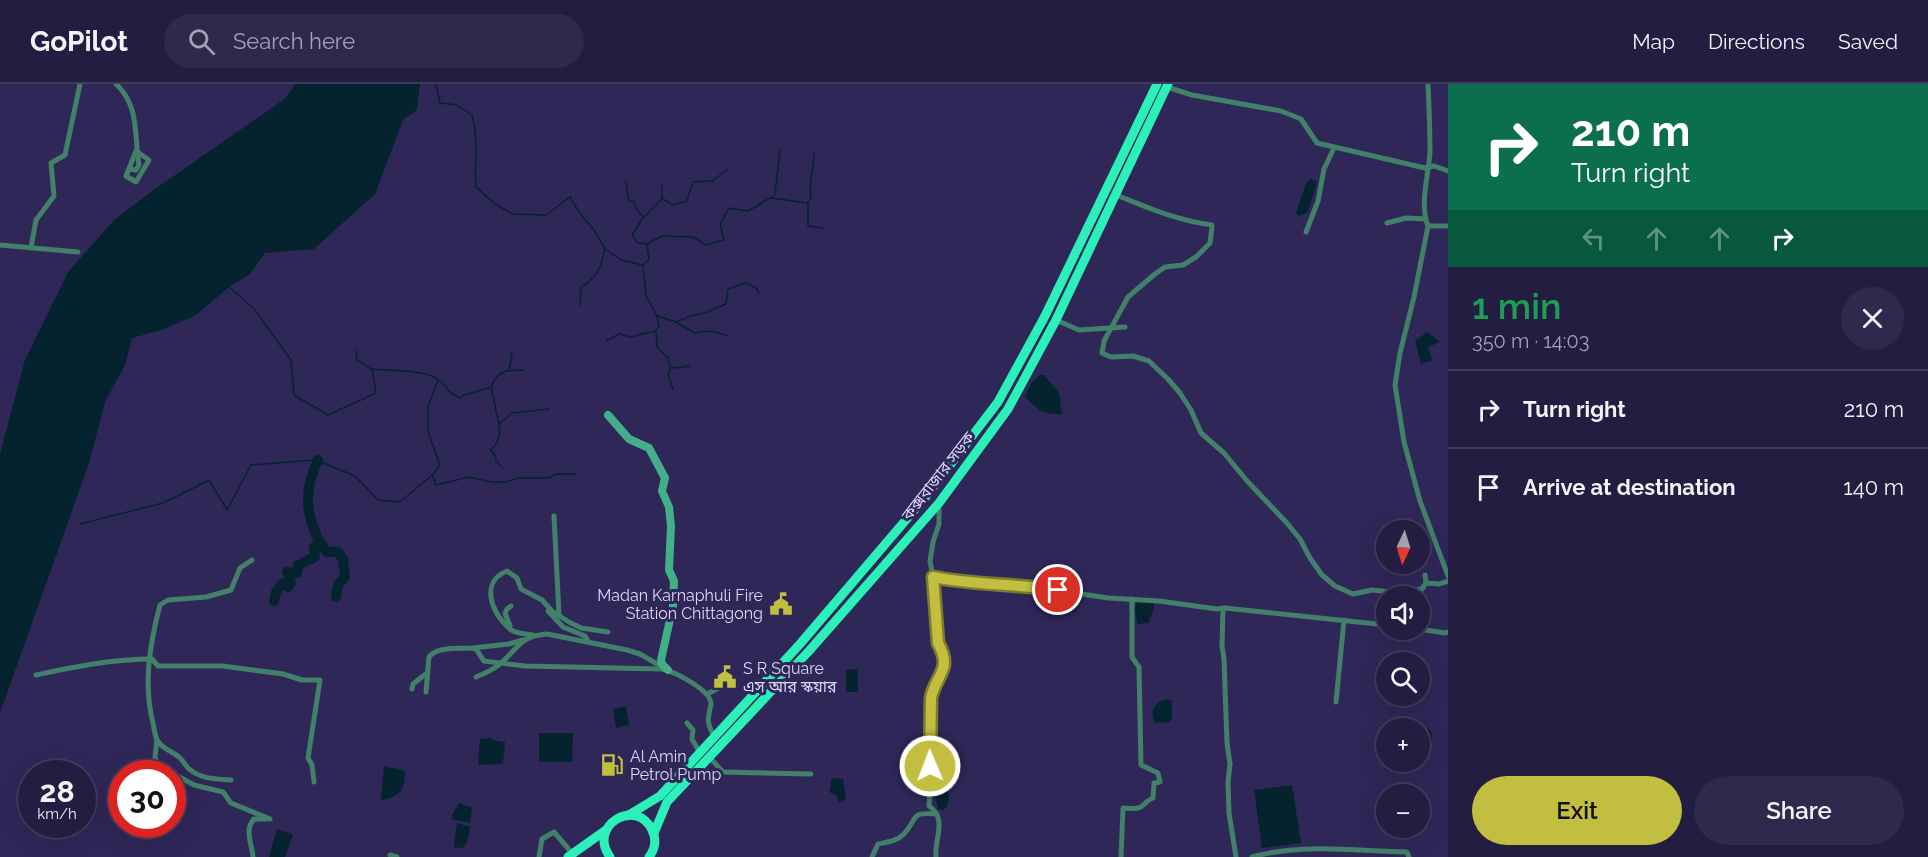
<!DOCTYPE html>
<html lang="en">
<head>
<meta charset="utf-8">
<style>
  :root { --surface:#231d42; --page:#2f2a4d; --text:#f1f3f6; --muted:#a3a2b2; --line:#403b5b; --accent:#c1be40 }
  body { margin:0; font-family:Raleway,"Noto Sans Bengali",sans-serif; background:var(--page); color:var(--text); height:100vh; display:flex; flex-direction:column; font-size:22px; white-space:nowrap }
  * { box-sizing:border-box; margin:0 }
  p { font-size:20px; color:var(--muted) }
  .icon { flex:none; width:33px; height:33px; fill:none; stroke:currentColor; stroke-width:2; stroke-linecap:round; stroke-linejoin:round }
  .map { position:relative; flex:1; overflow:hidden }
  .drawer { display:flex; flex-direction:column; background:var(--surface); width:480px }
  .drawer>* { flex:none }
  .top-card { background:#0b6e4f; color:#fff; overflow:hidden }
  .needle { width:39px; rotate:184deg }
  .tools { position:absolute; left:1376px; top:436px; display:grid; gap:12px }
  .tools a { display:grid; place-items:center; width:54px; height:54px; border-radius:50%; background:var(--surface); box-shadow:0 6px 24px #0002,0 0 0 2px var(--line); font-size:30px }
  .speed { position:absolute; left:18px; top:676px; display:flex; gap:12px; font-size:30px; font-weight:700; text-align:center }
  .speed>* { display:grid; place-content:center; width:78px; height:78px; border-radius:50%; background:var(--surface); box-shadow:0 6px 24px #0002,0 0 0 2px var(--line); line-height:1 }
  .speed small { font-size:15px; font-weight:400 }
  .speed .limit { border:9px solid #d22; background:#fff; color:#111 }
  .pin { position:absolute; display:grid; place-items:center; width:51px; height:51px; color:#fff; margin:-26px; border:3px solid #fff; border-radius:50%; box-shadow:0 2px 6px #0007 }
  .me { position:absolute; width:66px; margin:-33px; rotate:359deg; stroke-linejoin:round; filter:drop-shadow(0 0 4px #0008) }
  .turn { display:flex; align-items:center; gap:21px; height:126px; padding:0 24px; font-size:27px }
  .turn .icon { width:78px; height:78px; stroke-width:2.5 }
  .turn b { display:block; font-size:42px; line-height:51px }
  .lanes { display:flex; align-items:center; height:57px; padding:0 24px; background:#0003; justify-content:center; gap:30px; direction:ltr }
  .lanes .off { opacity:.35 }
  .round { display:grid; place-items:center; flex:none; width:63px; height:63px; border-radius:32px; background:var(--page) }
  .head { display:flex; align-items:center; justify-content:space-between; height:102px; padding:0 24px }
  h1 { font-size:36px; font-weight:600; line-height:45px; color:#1e9e55 }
  .primary-button { display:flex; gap:12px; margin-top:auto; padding:12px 24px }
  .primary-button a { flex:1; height:69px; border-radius:36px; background:var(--accent); color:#111; font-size:24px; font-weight:600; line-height:69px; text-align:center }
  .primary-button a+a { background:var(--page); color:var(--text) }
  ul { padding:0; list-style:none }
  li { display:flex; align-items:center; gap:18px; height:78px; padding:0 24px; border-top:2px solid var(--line) }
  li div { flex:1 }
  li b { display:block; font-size:22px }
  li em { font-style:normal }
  header { display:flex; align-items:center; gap:36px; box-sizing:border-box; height:84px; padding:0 30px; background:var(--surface); border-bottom:2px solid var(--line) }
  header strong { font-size:28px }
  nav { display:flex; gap:33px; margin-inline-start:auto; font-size:21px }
  .search { width:420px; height:54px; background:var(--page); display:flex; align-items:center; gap:15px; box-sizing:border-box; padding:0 21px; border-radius:33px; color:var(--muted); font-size:22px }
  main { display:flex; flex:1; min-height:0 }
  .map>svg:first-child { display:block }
  .water { fill:#04232f }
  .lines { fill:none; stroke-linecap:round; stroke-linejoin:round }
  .stream { stroke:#04232f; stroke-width:1.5 }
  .river { stroke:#04232f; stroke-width:10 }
  .street { stroke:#42806a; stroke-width:5 }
  .secondary { stroke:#42ae8a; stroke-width:8 }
  .highway { stroke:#2cf0b9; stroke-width:9 }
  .route-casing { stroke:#7d7c2a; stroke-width:15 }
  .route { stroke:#c1be40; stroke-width:10 }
  .labels { text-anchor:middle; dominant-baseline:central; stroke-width:6; stroke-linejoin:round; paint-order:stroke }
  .street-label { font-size:16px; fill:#dad8f8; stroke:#2f2758 }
  .poi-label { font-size:16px; fill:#dad8f8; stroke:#2f2758; text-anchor:start }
</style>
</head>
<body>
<header>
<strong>GoPilot</strong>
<div class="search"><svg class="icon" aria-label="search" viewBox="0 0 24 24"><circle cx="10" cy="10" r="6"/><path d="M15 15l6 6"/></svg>Search here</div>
<nav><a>Map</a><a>Directions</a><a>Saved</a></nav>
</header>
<main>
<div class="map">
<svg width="1448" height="773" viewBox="0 0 1448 773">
  <rect width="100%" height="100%" fill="#2f2758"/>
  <g class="water">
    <polygon points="295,0 420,0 417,26 403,36 375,110 314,165 265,169 250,190 229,203 196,231 162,246 132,254 125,281 105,318 89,379 0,629 0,370 25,276 68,188 114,136 155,105 286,14"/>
    <polygon points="1311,95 1317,98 1308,128 1300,132 1296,129 1306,99"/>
    <polygon points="1427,248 1440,258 1428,263 1432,276 1421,280 1415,257"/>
    <path d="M1040,291H1044L1059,309L1062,330C1046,332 1034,324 1025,312L1032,298Z"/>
    <path d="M1137,518L1154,519C1155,527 1150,531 1149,539L1137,540L1135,525Z"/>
    <polygon points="857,585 858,608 846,608 846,586"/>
    <path d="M1166,615L1172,617V634L1170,638L1155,639C1149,627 1154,619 1166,615Z"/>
    <polygon points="626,622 629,641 616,644 613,625"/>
    <polygon points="1411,641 1429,645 1432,649 1432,660 1419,669 1419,645 1407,645"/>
    <polygon points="539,649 573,649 572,678 539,678"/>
    <polygon points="492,654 492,656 505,658 503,680 478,681 480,655"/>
    <path d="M384,682L405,687C405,706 400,713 381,716Z"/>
    <polygon points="832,694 843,695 846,715 839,718 836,711 829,708"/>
    <polygon points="1292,701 1301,759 1262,764 1254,706"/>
    <path d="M942,704L948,707C950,715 949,720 944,726L938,725L934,708Z"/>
    <polygon points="459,719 472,724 470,739 452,735 452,731"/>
    <polygon points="457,739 470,743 467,758 462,765 459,763 456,765 454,762"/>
    <polygon points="277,745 293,751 285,773 269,773"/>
  </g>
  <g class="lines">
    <g class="stream">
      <path d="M436,0L440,19L457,21L472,31C479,55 474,78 476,103L495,120L513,130L546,131L570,113L579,128L594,146L605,165L621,176L643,181L646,212L657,232L659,243L655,247L630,253L619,250L606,257"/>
      <polyline points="626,98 629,117 634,118 636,124 643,133"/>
      <polyline points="775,109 780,66"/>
      <polyline points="771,114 808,119 808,142 823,144"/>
      <polyline points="663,115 673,121 687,117 693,98 712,97 727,86"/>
      <path d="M808,118L811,115C808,99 814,85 814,69"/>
      <polyline points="647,160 662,152 693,153 706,161 724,156 720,140 729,124 748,127 775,111"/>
      <polyline points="644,180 649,176 647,160 638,159 632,151 643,134 662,115 662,100"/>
      <path d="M229,203L254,225L291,276L294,311L328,331L376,309L372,285C389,287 425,285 439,296C449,304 445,308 460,314L464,311L491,303L499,340L512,329L549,325"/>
      <path d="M580,221L581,203C598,193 601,183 605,165"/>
      <path d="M658,232L676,238L695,249C707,246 715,247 728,252"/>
      <polyline points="676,238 690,232 705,229 726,220 728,205 746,199 756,204 759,209"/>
      <polyline points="656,248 657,263 668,274 670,282 676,284 690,282"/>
      <polyline points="357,267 356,275 371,285"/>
      <polyline points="670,283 670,287 668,290 673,305"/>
      <polyline points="509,285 512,274 511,269"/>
      <path d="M492,302C497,286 507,286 523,286"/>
      <path d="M499,341C501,350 498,361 490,366L496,372V377L503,384"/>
      <polyline points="433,392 436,401 469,393 492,398 505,398 519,394 549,394 556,390 576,390"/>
      <polyline points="80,440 163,419 209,396 227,426 251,381 316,376 355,392 378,416 400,418 432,391 440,381 428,347 428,322 438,296"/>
    </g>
    <g class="river">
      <polyline points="319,457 327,468 338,468 343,475 345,493 338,501 336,513"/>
      <path d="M274,517L276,508L282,500L288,503L291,499L287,488L297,489L298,481L315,473L314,464L319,457C305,428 304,406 318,376"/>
    </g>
    <g class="street">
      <path d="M116,0C140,22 134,52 139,81L136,86L129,85"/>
      <path d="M1428,0C1429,22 1430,44 1430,67C1429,91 1419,119 1428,142L1414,213L1400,269L1395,301L1404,358L1420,417L1448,492"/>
      <polyline points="1167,3 1192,11 1281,27 1301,35 1317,59 1425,84 1434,82 1448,87"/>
      <polygon points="136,67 149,76 136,98 126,92"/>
      <path d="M1116,111C1147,123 1178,137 1212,141V143L1210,159L1196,173L1183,181L1165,183L1155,190L1128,213L1104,257L1102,269L1111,273L1133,272L1149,277L1168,295L1180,309L1191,326L1201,349L1224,369L1248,398L1287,439L1300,455L1310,474L1322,491L1335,502L1353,510L1372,506L1400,509L1422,505L1426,499L1425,491"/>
      <polyline points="1387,139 1406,134 1425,135"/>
      <polyline points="1428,142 1448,142"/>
      <polyline points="1306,148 1318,117 1324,85 1334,64"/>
      <polyline points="0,161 78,168"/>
      <polyline points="31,164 36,136 54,112 51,79 65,71 80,0"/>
      <polyline points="1056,236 1079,246 1125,243"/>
      <polyline points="554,432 559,531"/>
      <polyline points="933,493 954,497 968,497 1010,502 1028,502 1108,514 1159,517 1217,525 1225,524 1386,541"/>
      <polyline points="1426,499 1439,500 1448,497"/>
      <polyline points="1223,524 1222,562 1224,575 1227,659 1230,680 1228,698 1229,729 1236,773"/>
      <polyline points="548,527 563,543 585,552 588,557"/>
      <polyline points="510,542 505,529 507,525 511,522"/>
      <polyline points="1419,545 1445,549 1448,548"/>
      <path d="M533,551C526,550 516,550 510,545C492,530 479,498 507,487L517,494L521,505L542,516L552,527L569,538L581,544L608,548"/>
      <polyline points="473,564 509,560 523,556"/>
      <path d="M36,591C75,583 112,575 152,575L158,582H223L283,590L302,596H320L308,674L312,681L314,698"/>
      <path d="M476,593C486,589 495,585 502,578C519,563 521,552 547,550L627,566L640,570L664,584"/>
      <polyline points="412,605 413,600 427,589"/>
      <path d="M426,608L429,573C437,562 459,565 472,564L476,565L484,577L525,582L661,585C674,587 711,606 711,620C711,621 709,629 709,630C707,639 710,644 714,653"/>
      <polyline points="707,610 717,605"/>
      <polyline points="1336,618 1344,536"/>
      <polyline points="687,639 693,646 692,655 700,669"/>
      <polyline points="157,656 155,673 158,681 194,701 223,708 231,719 270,735"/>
      <polyline points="709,673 723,688 811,690"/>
      <path d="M231,696C215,695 200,695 188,684C184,680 183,676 179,673C172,667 162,665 157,656C155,652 154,644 153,639C143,600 150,559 160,521L168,516L206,513L231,506L240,484L252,476"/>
      <polyline points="390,771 397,773"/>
      <path d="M253,773C252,760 244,746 254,735H266"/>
      <polyline points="539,773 542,755 554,748 572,769"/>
      <path d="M872,773L878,760C888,758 897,757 904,750C919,733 909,728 937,730"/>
      <path d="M936,773C934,755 948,735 929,722C932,686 926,650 931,614C933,591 954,589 937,559L933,493L930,477L933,458L939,440V420"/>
      <path d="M1121,773L1123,724C1128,724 1134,725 1138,724C1143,723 1147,716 1153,714L1154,699L1160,698L1158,689L1141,681L1139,583L1132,573V515"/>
      <path d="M1252,773C1302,759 1355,767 1407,768L1409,773"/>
    </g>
    <polyline class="secondary" points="608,331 629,355 649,364 665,394 662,407 669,423 671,442 669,486 674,497 673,522 661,576 662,580 668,586"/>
    <g class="highway">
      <polyline points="627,732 660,712 800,560 928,410 998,318 1045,232 1157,0"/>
      <polyline points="654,749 667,718 809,567 939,419 1008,325 1056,236 1168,0"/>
      <polyline points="568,773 606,746"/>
      <path d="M610,773C587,741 637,713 652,746C657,756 655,765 649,773"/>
    </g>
  </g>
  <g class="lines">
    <g class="route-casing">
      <path id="route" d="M930,682L931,614C936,590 953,586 938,559L933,493C974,501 1016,500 1058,506"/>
    </g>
    <use href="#route" class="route"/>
  </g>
  <defs>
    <g id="civic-bare" transform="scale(1.8)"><path d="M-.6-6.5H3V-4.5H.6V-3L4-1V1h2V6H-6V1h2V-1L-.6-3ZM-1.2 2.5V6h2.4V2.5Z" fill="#c1be40" stroke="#2f2758" stroke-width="2.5" paint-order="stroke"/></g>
    <g id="fuel-bare" transform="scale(1.8)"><path d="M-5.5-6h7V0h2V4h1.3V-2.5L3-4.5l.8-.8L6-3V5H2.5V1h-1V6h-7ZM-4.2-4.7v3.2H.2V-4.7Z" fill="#c1be40" stroke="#2f2758" stroke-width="2.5" paint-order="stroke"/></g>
  </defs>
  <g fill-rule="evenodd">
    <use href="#civic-bare" x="781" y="520"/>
    <use href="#civic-bare" x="725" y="593"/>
    <use href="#fuel-bare" x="612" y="681"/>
  </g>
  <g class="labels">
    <g class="street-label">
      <text transform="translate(938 392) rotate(-52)">কক্সবাজার সড়ক</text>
    </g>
    <g class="poi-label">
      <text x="763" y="511" text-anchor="end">Madan Karnaphuli Fire<tspan x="763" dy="18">Station Chittagong</tspan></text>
      <text x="743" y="584">S R Square<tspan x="743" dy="18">এস আর স্কয়ার</tspan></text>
      <text x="630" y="672">Al Amin<tspan x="630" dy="18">Petrol Pump</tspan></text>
    </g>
  </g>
</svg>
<div class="tools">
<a><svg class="needle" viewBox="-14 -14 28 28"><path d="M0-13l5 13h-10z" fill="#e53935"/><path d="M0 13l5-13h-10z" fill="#a3a2b2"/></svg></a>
<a><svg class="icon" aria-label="sound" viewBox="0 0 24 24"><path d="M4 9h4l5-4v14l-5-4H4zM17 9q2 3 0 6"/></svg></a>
<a><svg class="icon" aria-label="search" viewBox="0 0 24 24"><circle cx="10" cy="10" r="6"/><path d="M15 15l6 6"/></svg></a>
<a>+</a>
<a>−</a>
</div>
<div class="speed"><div>28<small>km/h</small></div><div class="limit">30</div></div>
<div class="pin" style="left:1058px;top:506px;background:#d93025"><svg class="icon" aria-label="arrive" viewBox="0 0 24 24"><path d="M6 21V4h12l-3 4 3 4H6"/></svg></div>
<svg class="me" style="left:930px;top:682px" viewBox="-20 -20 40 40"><circle r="17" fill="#c1be40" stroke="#fff" stroke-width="3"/><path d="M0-11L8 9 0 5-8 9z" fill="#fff"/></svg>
</div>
<section class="drawer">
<div class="top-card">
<div class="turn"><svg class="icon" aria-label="right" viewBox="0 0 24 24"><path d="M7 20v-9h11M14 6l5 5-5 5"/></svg><div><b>210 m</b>Turn right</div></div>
<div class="lanes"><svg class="icon off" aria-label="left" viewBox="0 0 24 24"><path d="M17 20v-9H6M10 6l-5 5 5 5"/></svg><svg class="icon off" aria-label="ahead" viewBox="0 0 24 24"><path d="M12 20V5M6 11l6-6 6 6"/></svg><svg class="icon off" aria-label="ahead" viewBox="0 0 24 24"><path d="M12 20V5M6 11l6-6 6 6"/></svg><svg class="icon" aria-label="right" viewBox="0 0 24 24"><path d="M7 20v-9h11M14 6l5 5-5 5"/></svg></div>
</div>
<div class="head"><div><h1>1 min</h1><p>350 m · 14:03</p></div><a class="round"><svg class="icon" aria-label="close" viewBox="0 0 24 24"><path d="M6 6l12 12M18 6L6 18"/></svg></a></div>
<ul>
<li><svg class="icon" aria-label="right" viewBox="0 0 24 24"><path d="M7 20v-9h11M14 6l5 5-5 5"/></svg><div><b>Turn right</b></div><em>210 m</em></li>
<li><svg class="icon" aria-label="arrive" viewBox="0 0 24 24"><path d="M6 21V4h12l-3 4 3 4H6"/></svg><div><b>Arrive at destination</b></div><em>140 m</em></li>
</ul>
<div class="primary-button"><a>Exit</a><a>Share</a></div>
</section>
</main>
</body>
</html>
